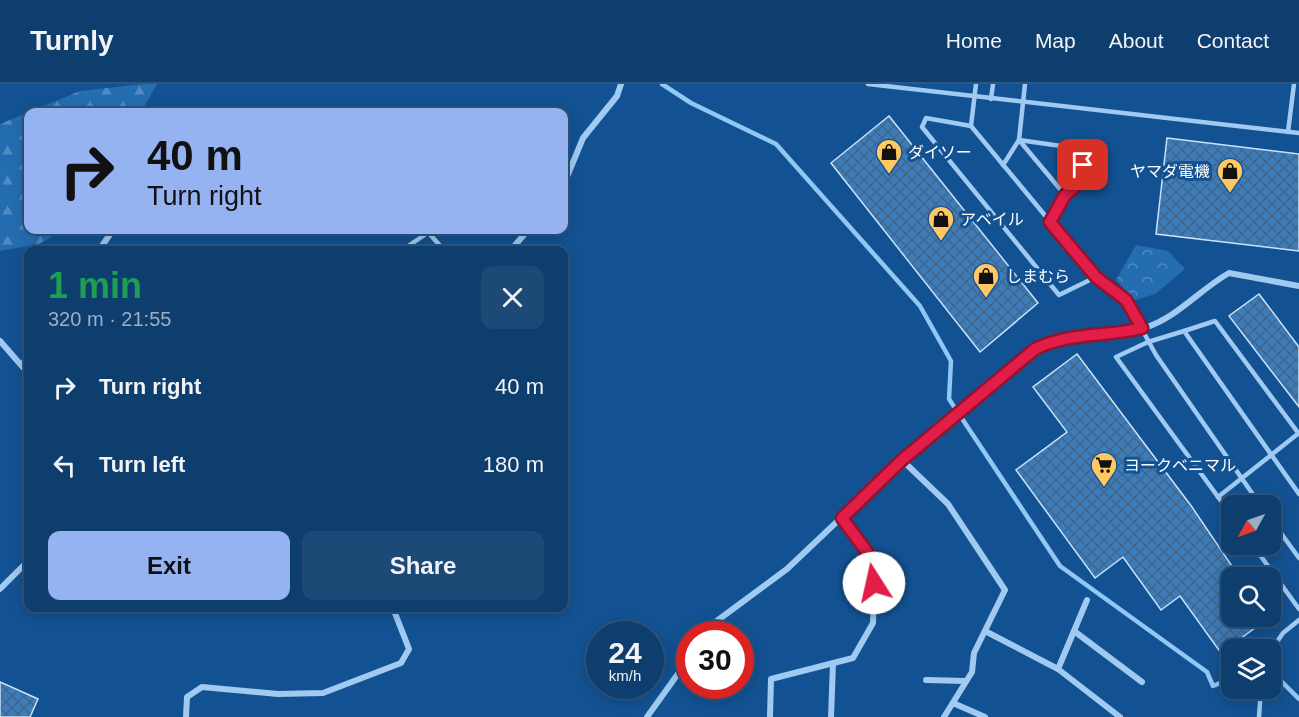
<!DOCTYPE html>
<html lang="en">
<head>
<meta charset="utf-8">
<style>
  :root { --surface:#0e3e6e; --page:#1c4976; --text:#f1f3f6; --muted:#9baec2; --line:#2e5781; --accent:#95b2f1 }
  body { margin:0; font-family:Helvetica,"Noto Sans JP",sans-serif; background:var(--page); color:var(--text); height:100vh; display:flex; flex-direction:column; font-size:22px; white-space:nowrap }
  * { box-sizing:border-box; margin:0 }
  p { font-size:20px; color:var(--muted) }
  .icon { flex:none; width:33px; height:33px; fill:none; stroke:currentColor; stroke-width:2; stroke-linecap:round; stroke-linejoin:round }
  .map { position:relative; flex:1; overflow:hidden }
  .drawer { position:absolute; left:24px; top:162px; width:544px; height:366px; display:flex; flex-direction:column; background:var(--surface); border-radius:12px; box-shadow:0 3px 15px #0003,0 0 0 2px var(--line) }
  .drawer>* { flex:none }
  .top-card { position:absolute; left:24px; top:24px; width:544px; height:126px; border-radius:12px; box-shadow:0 3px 15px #0003,0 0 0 2px var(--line); background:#95b2f1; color:#111; overflow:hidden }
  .needle { width:39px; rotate:230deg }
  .controls { position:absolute; left:1221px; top:411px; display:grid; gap:12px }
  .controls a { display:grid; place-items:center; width:60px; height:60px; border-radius:12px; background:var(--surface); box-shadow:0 3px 15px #0003,0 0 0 2px var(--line); font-size:30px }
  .speed { position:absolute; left:586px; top:537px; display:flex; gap:12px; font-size:30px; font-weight:700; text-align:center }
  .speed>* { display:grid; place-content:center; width:78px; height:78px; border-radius:50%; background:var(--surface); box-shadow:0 3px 15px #0003,0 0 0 2px var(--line); line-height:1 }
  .speed small { font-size:15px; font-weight:400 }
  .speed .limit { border:9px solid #d22; background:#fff; color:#111 }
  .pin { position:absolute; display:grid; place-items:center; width:51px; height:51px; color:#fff; margin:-26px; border-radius:12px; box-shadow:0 3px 9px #0006 }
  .me { position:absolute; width:66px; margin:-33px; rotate:350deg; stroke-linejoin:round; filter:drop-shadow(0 0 4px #0008) }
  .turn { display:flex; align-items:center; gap:21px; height:126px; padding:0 24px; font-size:27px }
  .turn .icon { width:78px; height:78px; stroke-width:2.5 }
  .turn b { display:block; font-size:42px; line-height:51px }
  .round { display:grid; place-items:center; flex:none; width:63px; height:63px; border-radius:12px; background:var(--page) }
  .head { display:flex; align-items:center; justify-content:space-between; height:102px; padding:0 24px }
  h1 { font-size:36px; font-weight:700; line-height:45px; color:#1e9e55 }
  .cta { display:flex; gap:12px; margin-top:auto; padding:12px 24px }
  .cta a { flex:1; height:69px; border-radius:12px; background:var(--accent); color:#111; font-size:24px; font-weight:700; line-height:69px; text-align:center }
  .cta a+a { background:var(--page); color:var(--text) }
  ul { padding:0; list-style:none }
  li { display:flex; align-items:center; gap:18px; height:78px; padding:0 24px }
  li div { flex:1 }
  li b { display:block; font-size:22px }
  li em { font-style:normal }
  header { display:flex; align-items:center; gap:36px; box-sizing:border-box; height:84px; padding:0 30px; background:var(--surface); border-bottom:2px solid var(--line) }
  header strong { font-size:28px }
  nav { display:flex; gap:33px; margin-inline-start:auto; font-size:21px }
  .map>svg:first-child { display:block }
  .forest { fill:url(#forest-firs) }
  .park { fill:url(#park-crowns) }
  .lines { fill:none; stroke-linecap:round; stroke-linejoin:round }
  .stream { stroke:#92c6f5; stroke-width:4.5 }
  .building { fill:url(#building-cross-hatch); stroke:#c8e3fc; stroke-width:1.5 }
  .lane { stroke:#a0caf2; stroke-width:4.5 }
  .street { stroke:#a0caf2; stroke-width:6 }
  .route-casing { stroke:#92132f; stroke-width:15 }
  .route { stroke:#e11d48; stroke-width:10 }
  .labels { text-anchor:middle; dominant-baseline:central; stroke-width:6; stroke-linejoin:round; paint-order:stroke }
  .poi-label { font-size:16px; fill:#fff; stroke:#135292; text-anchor:start }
</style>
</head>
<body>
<header>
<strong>Turnly</strong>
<nav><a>Home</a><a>Map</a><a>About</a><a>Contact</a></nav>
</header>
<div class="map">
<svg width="1299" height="633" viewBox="0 0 1299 633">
  <defs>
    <pattern id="forest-firs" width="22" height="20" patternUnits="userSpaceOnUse" patternTransform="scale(1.5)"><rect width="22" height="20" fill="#256db1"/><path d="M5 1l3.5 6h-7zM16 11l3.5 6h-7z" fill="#518ac1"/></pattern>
    <pattern id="park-crowns" width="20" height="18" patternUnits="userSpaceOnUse" patternTransform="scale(1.5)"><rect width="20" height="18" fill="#256db1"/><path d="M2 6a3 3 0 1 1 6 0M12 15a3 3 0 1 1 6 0" fill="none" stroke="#518ac1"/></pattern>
    <pattern id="building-cross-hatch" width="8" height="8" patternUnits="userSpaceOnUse" patternTransform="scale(1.5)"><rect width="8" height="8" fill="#3c7cba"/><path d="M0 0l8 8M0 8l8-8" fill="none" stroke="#436688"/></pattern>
  </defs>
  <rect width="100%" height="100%" fill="#135292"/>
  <polygon class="forest" points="144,0 157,0 141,28 28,28 28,146 63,146 39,160 0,167 0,40 80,7"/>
  <polygon class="park" points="1136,161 1168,167 1185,185 1155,210 1135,216 1116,196"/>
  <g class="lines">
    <g class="stream">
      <polyline points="662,0 691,19 776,60 920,222 951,277 949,315 1060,482 1207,588 1213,602 1232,594"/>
      <polyline points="1270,586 1299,615"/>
    </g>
  </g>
  <g class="building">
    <polygon points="889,32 1038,219 980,268 831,79"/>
    <polygon points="1167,54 1299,70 1299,167 1156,150"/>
    <polygon points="1259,210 1299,263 1299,323 1229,232"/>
    <polygon points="1077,270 1192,423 1240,494 1232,494 1232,532 1271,532 1221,569 1180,512 1161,526 1123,473 1095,494 1016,386 1067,348 1033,303"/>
    <polygon points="0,598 38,615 30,633 0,633"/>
  </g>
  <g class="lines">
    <g class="lane">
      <polyline points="868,0 1299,49"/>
      <polyline points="976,0 971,42 1096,193 1126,216 1156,271 1261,422"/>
      <polyline points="991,15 993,0"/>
      <polyline points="971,42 926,34 922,43 1059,211 1096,193"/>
      <polyline points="1288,48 1294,0"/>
      <polyline points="1019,56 1082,65 1083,96 1065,111"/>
      <polyline points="1019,56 1065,111 1050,138"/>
      <polyline points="1003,81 1019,56 1025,0"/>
      <polyline points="426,146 444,166"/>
      <polyline points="402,166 432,146"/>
      <polyline points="1184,247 1215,237 1299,350"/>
      <polyline points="1218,413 1299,349"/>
      <polyline points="1232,432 1116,273 1148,258 1184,247 1299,410"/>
      <polyline points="1270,434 1299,474"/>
      <polyline points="1252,460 1299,525"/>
      <polyline points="1270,568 1283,549 1299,536"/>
      <polyline points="1259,633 1261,604"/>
    </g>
    <g class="street">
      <polyline points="564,100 583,54 617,12 621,0"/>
      <polyline points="99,166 113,146"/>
      <polyline points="511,166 528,146"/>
      <polyline points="0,257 28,289"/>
      <polyline points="22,281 28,271"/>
      <polyline points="902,376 948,420 1005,506 974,569 972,588 944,633"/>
      <polyline points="0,505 28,477"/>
      <polyline points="985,547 1058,585 1120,633"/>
      <polyline points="1074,547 1142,598"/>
      <path d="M706,550L714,539L787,485L902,376L1036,265C1069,247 1108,255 1144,244C1177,234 1199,206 1229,189L1299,202"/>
      <polyline points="1058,585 1087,516"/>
      <polyline points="926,596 966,597"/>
      <polyline points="953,619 985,633"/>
      <polyline points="186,633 187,613 202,603 278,610 323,609 401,579 409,565 393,524"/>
      <polyline points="647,633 690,573"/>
      <polyline points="770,633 771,595 853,574 873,539 875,479 842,434"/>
      <polyline points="831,633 833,579"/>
    </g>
  </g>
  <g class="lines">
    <g class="route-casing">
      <path id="route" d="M874,499L875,479L842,434L902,376L1035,265C1068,248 1107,253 1142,244L1126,216L1096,193L1050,138L1065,111L1083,96V81"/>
    </g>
    <use href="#route" class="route"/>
  </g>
  <defs>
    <g id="shop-pin" transform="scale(1.35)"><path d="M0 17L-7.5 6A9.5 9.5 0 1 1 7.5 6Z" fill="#ffc861" stroke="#135292"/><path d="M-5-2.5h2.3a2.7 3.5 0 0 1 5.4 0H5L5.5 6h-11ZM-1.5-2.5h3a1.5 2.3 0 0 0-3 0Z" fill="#111"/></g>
    <g id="supermarket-pin" transform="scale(1.35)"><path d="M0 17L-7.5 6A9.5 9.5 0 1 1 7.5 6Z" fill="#ffc861" stroke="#135292"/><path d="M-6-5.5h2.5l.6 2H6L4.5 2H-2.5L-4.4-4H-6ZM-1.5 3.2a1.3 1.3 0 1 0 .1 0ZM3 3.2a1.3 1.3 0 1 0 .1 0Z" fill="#111"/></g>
  </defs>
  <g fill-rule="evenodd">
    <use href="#shop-pin" x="889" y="68"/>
    <use href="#shop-pin" x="1230" y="87"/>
    <use href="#shop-pin" x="941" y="135"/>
    <use href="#shop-pin" x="986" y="192"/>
    <use href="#supermarket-pin" x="1104" y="381"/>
  </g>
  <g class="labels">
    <g class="poi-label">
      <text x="908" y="68">ダイソー</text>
      <text x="1210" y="87" text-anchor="end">ヤマダ電機</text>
      <text x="960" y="135">アベイル</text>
      <text x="1006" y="192">しまむら</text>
      <text x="1124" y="381">ヨークベニマル</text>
    </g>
  </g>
</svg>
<div class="controls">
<a><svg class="needle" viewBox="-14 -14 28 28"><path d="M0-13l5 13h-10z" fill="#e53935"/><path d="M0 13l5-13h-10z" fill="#9baec2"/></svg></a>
<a><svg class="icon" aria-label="search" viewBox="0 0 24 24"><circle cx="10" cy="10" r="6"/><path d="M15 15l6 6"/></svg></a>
<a><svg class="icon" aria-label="layers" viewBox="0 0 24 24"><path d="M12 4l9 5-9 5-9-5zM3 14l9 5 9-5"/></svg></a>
</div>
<div class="speed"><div>24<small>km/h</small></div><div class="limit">30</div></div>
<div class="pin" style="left:1083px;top:81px;background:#d93025"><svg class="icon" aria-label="arrive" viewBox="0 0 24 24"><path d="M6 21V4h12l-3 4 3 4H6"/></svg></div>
<svg class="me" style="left:874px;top:499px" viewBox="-20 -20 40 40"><circle r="19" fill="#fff"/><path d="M0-13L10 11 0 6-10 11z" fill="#e11d48"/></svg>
<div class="top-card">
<div class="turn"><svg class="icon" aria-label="right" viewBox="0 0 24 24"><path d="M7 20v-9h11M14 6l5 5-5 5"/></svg><div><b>40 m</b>Turn right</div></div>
</div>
<section class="drawer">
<div class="head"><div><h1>1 min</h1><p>320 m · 21:55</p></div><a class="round"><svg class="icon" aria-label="close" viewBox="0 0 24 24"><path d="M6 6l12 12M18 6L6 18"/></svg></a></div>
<ul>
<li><svg class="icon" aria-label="right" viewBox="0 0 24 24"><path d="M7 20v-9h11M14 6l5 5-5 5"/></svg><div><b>Turn right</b></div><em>40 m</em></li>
<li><svg class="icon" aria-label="left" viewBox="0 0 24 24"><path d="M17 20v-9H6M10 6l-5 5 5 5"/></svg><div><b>Turn left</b></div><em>180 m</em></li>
</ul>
<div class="cta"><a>Exit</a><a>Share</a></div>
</section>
</div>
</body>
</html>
